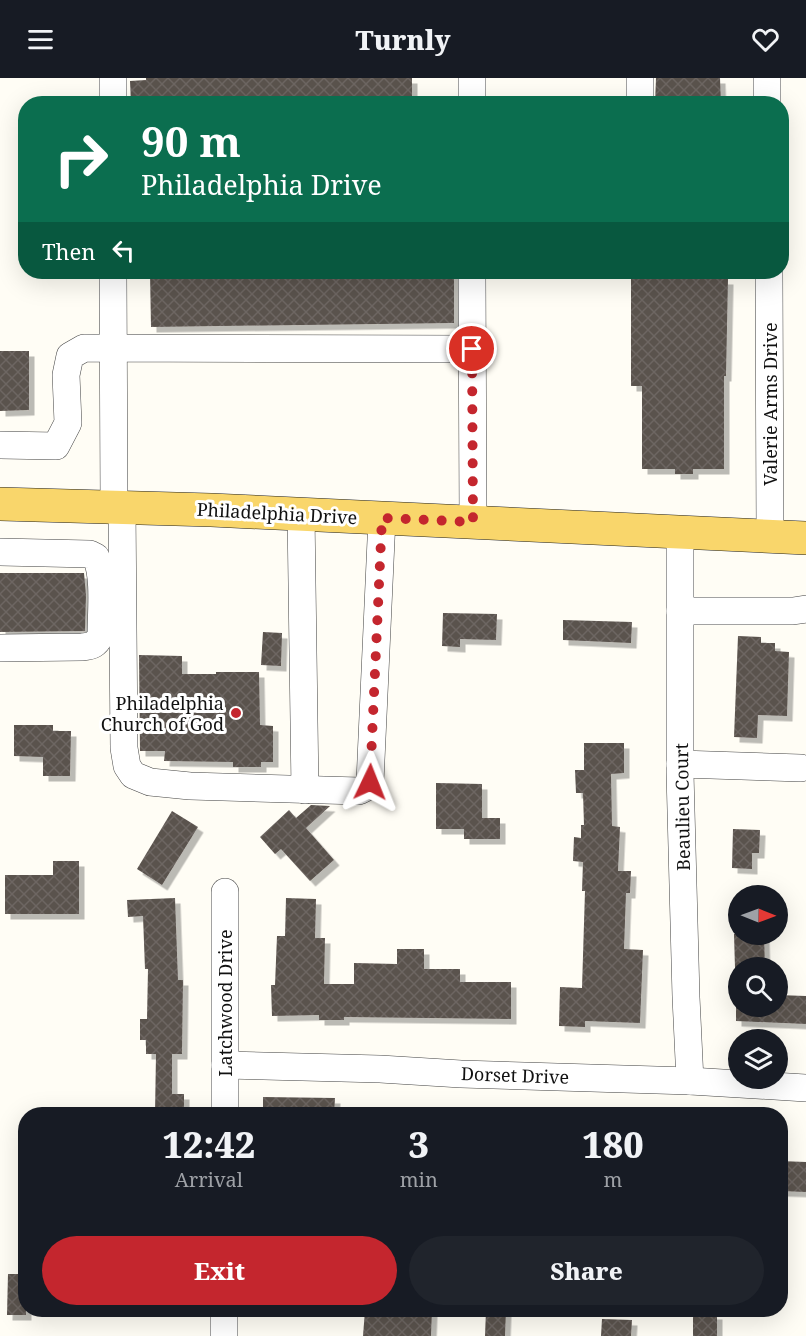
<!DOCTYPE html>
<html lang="en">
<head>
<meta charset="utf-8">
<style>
  :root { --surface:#171b24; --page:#20242c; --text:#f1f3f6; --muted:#9ea1a6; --accent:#c4262e }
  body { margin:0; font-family:"Noto Serif",serif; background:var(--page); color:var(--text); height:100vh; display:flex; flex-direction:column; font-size:22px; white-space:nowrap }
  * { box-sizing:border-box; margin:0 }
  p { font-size:20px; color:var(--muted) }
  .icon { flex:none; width:33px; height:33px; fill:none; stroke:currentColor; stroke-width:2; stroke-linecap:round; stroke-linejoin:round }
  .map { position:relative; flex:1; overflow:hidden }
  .sheet { position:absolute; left:18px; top:1029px; width:770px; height:210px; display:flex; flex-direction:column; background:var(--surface); border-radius:24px; box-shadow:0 6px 24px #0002 }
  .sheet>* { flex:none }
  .hud { position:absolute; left:18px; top:18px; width:771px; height:183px; border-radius:24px; box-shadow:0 6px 24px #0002; background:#0b6e4f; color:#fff; overflow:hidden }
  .needle { width:39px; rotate:91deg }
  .tools { position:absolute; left:728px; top:807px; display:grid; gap:12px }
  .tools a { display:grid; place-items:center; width:60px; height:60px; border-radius:50%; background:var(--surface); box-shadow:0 6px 24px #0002; font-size:30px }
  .pin { position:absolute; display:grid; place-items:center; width:51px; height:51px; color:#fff; margin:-26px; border:3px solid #fff; border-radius:50%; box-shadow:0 2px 6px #0007 }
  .me { position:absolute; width:66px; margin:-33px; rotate:2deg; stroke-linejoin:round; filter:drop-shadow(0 0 4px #0008) }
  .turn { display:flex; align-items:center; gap:21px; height:126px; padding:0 24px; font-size:27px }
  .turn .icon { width:78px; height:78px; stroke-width:2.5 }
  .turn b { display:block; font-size:42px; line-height:51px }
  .then { display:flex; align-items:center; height:57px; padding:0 24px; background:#0003; gap:12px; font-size:22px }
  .eta { display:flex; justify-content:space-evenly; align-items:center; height:102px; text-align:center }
  .eta b { font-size:36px; font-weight:800; line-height:42px }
  .button { display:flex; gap:12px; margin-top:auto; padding:12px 24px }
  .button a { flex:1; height:69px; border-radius:36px; background:var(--accent); color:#fff; font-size:24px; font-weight:800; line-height:69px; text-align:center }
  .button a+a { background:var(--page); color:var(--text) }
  header { display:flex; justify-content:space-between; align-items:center; height:78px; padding:0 24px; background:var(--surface); font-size:27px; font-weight:800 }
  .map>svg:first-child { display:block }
  .building { fill:url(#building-cross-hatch); filter:url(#shadow) }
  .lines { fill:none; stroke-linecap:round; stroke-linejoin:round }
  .minor-casing { stroke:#444; stroke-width:28 }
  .major-casing { stroke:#222; stroke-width:34 }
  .minor { stroke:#fff; stroke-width:27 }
  .major { stroke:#f9d66b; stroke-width:33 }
  .route { stroke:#c4262e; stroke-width:10; stroke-dasharray:0 18 }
  .poi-dot { fill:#c4262e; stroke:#fff; stroke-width:2 }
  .labels { text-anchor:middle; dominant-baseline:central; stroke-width:6; stroke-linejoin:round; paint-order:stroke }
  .street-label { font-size:18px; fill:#111; stroke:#fff }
  .poi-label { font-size:18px; fill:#111; stroke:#fff; text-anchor:end }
</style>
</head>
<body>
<header><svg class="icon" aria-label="menu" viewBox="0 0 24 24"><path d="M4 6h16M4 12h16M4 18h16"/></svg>Turnly<svg class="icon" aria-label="heart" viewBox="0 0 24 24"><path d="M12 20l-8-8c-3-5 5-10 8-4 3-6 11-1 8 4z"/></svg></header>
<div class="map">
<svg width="806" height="1258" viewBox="0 0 806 1258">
  <defs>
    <pattern id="building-cross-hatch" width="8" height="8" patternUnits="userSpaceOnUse" patternTransform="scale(1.5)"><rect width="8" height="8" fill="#5a524d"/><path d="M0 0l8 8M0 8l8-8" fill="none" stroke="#6d6662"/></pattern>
    <filter id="shadow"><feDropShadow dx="5.5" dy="5.5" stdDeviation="0" flood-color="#0004"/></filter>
  </defs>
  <rect width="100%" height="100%" fill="#fffdf5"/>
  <g class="building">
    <polygon points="146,0 412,0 412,26 131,26 130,3 146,2"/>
    <polygon points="656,0 720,0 721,26 655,26"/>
    <polygon points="150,194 454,194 454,245 151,249"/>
    <polygon points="631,197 649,197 649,200 728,201 726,298 724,298 724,391 693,391 693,396 675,396 675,391 642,391 642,308 631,308"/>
    <polygon points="0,273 29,273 29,332 0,333"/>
    <polygon points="0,495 84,495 86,517 85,553 0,554"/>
    <polygon points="443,535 497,536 496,562 460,561 460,569 442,568"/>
    <polygon points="563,542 632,544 631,565 563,562"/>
    <polygon points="263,554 282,555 281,588 261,587"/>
    <polygon points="738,558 761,559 761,565 775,565 775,573 789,574 787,638 758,637 757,660 734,659"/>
    <polygon points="139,577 182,578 182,596 216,596 216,594 259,594 260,646 260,647 273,648 273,684 261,684 261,689 233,689 233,684 164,683 165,673 140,673"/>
    <polygon points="14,647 53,647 53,653 71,653 70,698 43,698 43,679 14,678"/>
    <polygon points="584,665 624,665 624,695 611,696 612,748 620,749 618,793 631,793 630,815 626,815 624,871 643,872 640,945 585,943 585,949 559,948 560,909 582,910 585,813 582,813 583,784 573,783 574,759 581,760 581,747 584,747 583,715 576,715 575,692 584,692"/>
    <polygon points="436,705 482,706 482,740 500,740 500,761 464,761 464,751 436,751"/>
    <polygon points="311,727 330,728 306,750 334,782 310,803 281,771 275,776 260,759 289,732 296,740"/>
    <polygon points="172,733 198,749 162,807 137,791"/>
    <polygon points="733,751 760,752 759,775 752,775 752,791 732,790"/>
    <polygon points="53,783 79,783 79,836 5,836 5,797 53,797"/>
    <polygon points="175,820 178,902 183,902 182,976 172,976 172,1016 184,1016 184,1036 155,1036 156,976 146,976 146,962 140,962 140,941 147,941 148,891 145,891 143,838 128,839 127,822"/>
    <polygon points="286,820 316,821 315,860 325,860 324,906 354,906 354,885 397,886 397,871 424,871 424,891 460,891 460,904 511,904 511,941 344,939 344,942 319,942 319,937 272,938 271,907 275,907 277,858 285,858"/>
    <polygon points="734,856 764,856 765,890 735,890"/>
    <polygon points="777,917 806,918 806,946 736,943 736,928 777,928"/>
    <polygon points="263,1019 335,1020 334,1036 263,1036"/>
    <polygon points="780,1083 806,1084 806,1114 780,1113"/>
    <polygon points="8,1196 26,1196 26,1237 7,1237"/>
    <polygon points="365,1232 432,1232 431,1258 363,1258"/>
    <polygon points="486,1232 506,1232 505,1258 485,1258"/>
    <rect x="693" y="1236" width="24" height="22"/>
    <polygon points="602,1241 632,1242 631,1258 601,1258"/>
  </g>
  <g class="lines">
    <g class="minor-casing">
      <g id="minor">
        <polyline points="472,0 472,26"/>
        <polyline points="767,0 767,26"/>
        <polyline points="640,24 640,0"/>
        <polyline points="113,26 113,0"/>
        <polyline points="113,194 114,429"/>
        <polyline points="472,194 473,444"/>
        <polyline points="769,194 770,458"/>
        <polyline points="0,367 56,368 68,345 66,297 70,278 84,270 473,271"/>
        <polyline points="122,429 124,670 127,688 133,697 150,704 190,708 359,713 365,710 370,704 382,440"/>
        <polyline points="301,436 305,712"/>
        <polyline points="680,454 680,695 686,919 690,1003"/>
        <path d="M0,474L90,476L96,479C105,499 101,535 101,557C96,567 92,568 82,569L0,570"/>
        <polyline points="680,533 793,533 806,531"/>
        <polyline points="680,686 801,690"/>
        <polyline points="225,987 380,991 461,996 690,1003 806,1010"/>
        <polyline points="225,1036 225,814"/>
        <polyline points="224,1258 224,1232"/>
      </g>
    </g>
    <g class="major-casing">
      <polyline id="major" points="0,426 211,432 806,460"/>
    </g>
    <use href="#minor" class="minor"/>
    <use href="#major" class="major"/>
  </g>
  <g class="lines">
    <polyline class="route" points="370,704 382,440 473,444 472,271"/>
  </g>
  <circle class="poi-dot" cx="236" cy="635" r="6"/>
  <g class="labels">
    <g class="street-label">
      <text transform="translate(770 326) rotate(-90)">Valerie Arms Drive</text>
      <text transform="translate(277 435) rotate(3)">Philadelphia Drive</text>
      <text transform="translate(682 729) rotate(-91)">Beaulieu Court</text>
      <text transform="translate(225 925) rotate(-90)">Latchwood Drive</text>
      <text transform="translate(515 997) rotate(2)">Dorset Drive</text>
    </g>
    <g class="poi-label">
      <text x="224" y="625">Philadelphia<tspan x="224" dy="21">Church of God</tspan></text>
    </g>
  </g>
</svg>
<div class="tools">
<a><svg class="needle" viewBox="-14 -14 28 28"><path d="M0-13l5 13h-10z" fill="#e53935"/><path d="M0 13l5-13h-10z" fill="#9ea1a6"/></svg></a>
<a><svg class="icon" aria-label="search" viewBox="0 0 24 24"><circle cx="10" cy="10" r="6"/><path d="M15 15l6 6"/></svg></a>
<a><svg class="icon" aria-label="layers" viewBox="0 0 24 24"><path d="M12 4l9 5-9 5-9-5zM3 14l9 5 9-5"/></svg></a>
</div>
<div class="pin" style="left:472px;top:271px;background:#d93025"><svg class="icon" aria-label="arrive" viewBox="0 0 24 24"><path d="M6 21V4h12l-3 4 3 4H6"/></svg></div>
<svg class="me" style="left:370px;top:704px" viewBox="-20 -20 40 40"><path d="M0-17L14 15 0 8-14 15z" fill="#c4262e" stroke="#fff" stroke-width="4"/></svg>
<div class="hud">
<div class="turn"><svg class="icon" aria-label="right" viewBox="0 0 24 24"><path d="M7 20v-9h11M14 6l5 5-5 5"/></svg><div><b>90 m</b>Philadelphia Drive</div></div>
<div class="then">Then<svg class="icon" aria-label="left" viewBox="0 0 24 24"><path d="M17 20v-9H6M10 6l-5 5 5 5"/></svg></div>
</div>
<section class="sheet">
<div class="eta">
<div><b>12:42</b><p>Arrival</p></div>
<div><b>3</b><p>min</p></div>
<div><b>180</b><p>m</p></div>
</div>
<div class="button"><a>Exit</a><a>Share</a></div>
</section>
</div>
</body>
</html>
